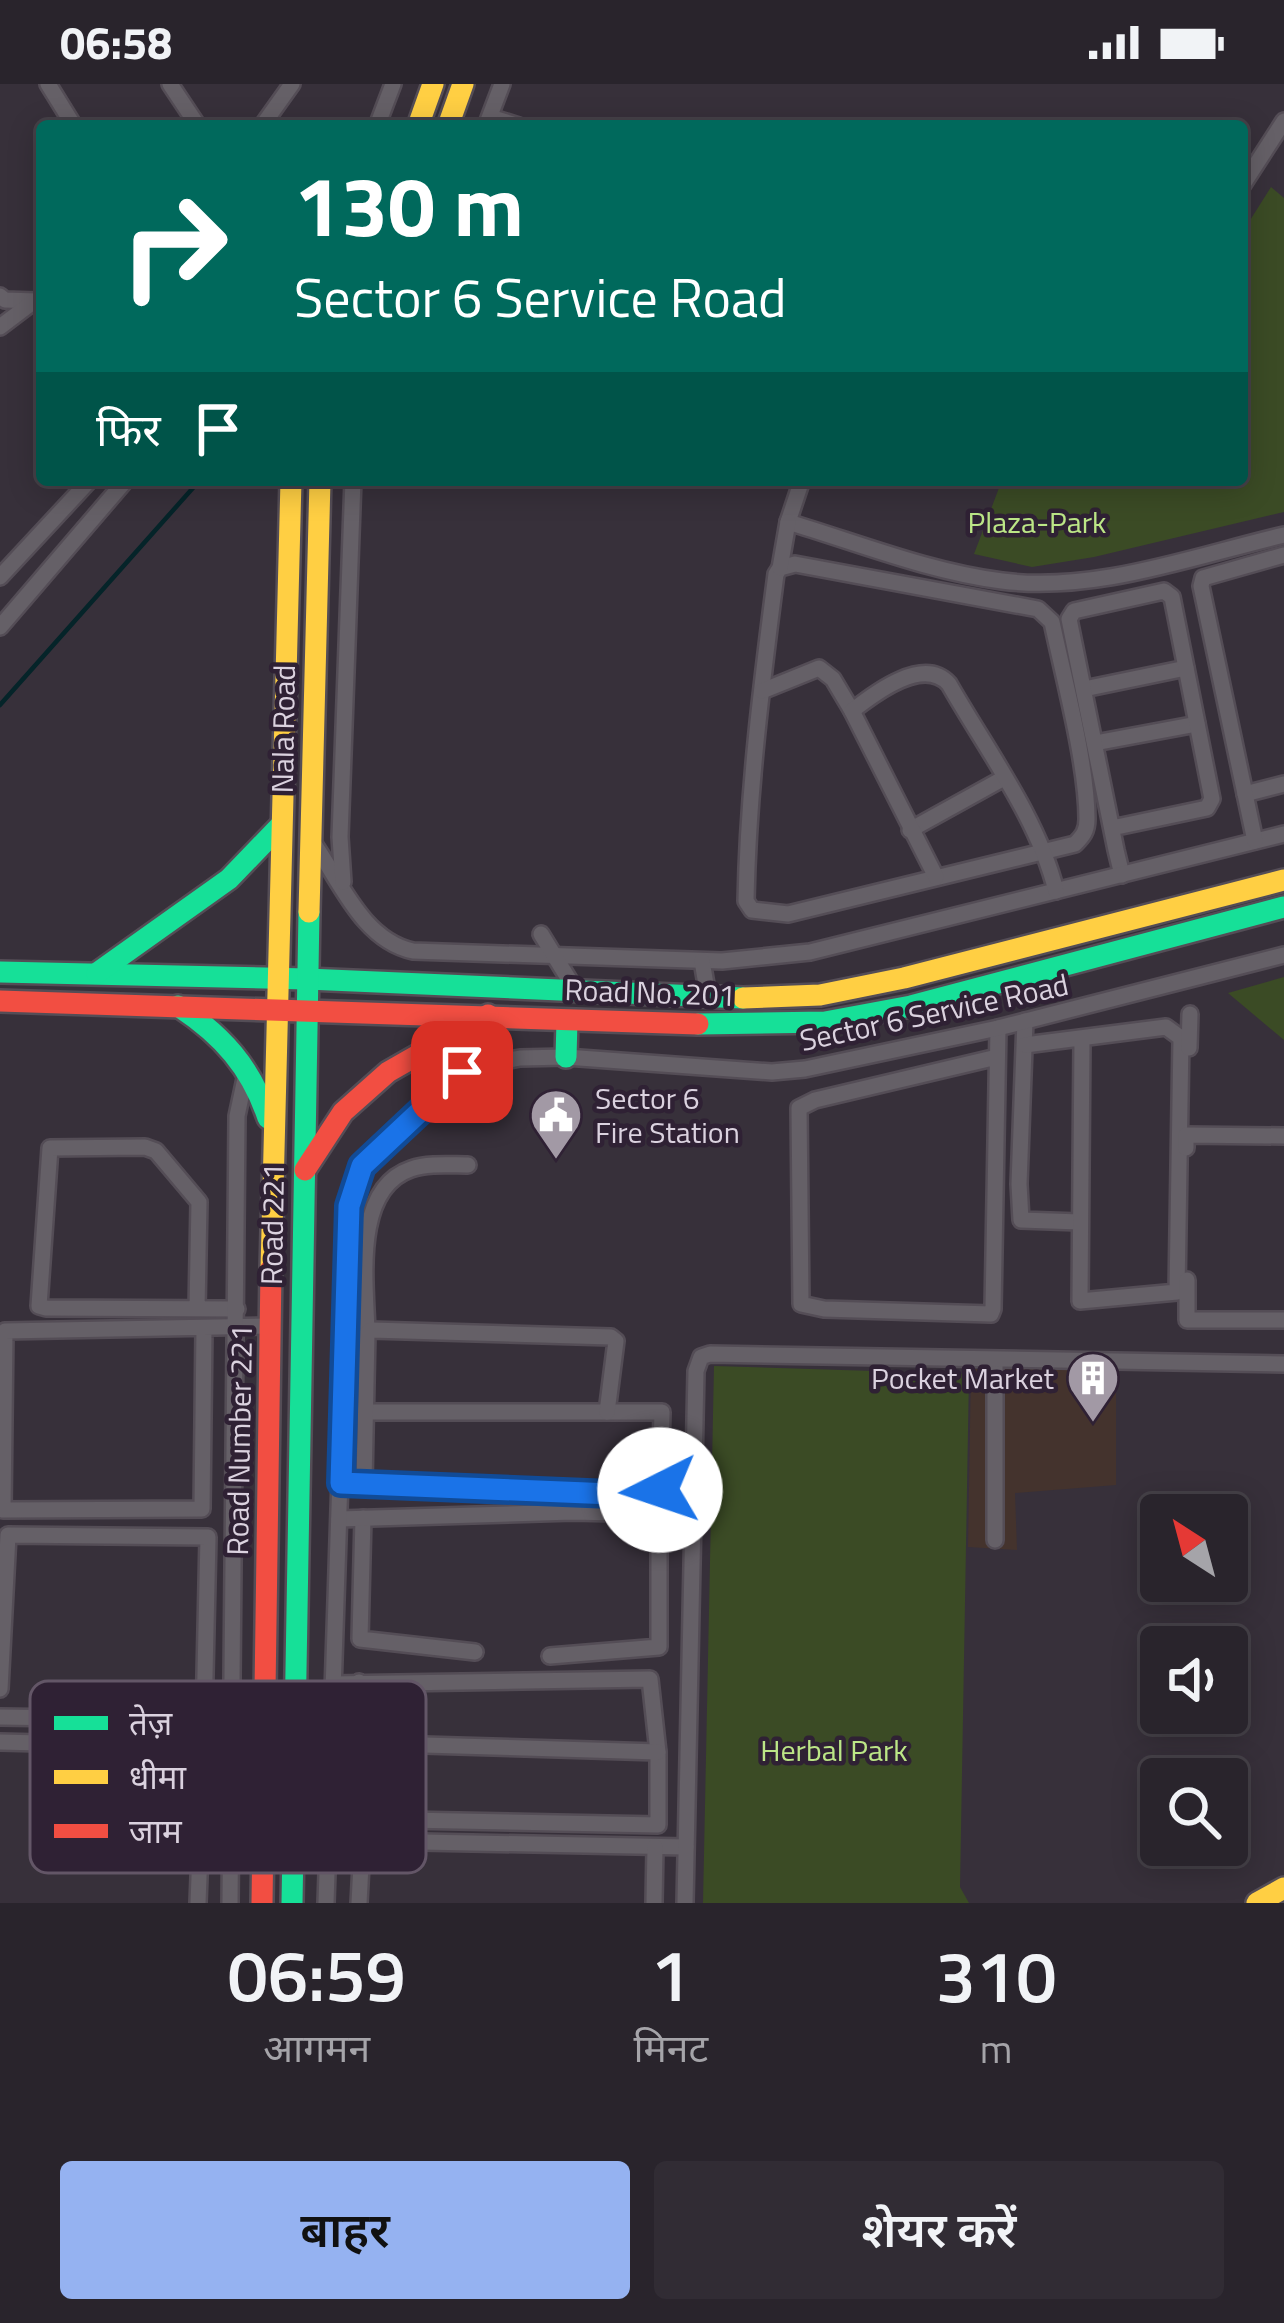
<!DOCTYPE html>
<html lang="hi">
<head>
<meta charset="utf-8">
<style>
  :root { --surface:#29242c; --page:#312c34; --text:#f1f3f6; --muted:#a5a4a9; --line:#454148; --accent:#95b2f1 }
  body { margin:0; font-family:"Titillium Web","Noto Sans Devanagari",sans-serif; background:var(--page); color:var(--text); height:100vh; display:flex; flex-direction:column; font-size:45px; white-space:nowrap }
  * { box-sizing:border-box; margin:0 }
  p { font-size:39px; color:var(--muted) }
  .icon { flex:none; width:66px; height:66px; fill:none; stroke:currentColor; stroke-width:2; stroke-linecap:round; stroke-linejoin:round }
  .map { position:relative; height:1819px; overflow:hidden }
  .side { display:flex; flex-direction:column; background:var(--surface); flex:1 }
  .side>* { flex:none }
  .hud { position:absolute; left:36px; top:36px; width:1212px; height:366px; border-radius:12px; box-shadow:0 6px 30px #0003,0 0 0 3px var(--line); background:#00695c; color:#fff; overflow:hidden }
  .needle { width:78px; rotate:324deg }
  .fabs { position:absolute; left:1140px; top:1410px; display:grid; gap:24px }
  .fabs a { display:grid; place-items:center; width:108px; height:108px; border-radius:12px; background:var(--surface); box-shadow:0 6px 30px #0003,0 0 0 3px var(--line); font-size:60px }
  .pin { position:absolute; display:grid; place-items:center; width:102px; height:102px; color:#fff; margin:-51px; border-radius:24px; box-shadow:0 6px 18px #0006 }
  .me { position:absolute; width:132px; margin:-66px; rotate:266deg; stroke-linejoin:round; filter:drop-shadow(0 0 9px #0008) }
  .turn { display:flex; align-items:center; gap:42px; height:252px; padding:0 60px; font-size:54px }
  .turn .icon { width:156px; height:156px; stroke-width:2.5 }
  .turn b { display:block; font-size:84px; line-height:102px }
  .then { display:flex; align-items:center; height:114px; padding:0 60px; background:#0003; gap:24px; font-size:45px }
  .eta { display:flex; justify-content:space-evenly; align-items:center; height:204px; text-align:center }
  .eta b { font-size:72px; font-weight:600; line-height:84px }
  .cta { display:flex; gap:24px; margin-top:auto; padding:24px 60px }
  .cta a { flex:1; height:138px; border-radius:12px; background:var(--accent); color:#111; font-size:48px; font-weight:600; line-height:138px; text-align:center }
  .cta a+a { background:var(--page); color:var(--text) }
  .status { display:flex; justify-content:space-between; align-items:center; height:84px; padding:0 60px; background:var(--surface); direction:ltr }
  .status svg { height:33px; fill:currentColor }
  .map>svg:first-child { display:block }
  .commercial { fill:#44332d }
  .green { fill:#3b4b25 }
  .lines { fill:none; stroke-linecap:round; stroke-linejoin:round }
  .stream { stroke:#052429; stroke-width:4.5 }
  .street-casing { stroke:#544d56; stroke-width:20 }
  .fast-casing { stroke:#544d56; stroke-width:26 }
  .slow-casing { stroke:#544d56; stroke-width:26 }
  .jam-casing { stroke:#544d56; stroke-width:26 }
  .street { stroke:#656067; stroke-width:15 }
  .fast { stroke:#16e098; stroke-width:21 }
  .slow { stroke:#ffcf43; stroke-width:21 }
  .jam { stroke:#f24e42; stroke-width:21 }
  .route-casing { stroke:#114b97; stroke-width:30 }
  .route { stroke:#1a73e8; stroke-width:21 }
  .labels { text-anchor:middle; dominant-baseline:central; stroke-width:9; stroke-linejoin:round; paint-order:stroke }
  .park-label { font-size:30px; fill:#bce687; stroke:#2f2134 }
  .street-label { font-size:30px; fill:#dbd2df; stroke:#2f2134 }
  .poi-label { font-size:30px; fill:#dbd2df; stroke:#2f2134; text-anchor:start }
  .key { fill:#2f2134; stroke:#635667; stroke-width:3 }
  .key-label { font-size:33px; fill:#dbd2df }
</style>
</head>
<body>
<div class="status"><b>06:58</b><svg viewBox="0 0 49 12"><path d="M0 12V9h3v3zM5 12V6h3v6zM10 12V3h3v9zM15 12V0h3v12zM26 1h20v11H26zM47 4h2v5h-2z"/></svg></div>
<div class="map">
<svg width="1284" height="1819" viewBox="0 0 1284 1819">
  <rect width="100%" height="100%" fill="#37303a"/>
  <polygon class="commercial" points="971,1285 1116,1286 1116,1401 1015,1409 1017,1466 968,1463"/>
  <g class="green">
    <polygon points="1271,103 1284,114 1284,428 1094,473 1032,483 974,470 1002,396 1242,396 1242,149"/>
    <polygon points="1284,893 1284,956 1228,909"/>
    <polygon points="714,1282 969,1290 960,1803 969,1819 703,1819"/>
  </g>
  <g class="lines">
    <polyline class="stream" points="0,621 200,396"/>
    <g class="street-casing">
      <g id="street">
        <polyline points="48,0 74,42"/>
        <polyline points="170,0 198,42"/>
        <polyline points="490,33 519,42"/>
        <polyline points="262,42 292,0"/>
        <polyline points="377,42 393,0"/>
        <polyline points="486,42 502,0"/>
        <polyline points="1242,102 1284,37"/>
        <polyline points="0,212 5,216 36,217 42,221"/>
        <polyline points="0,243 33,218"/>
        <path d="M802,396L788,438C858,459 930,488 1002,497C1096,509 1194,472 1284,451"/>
        <path d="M795,480L1038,525L1052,538C1064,595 1087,680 1087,735C1087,747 1083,752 1075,760L788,830L752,826L746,817C748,707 762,598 776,490L780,484Z"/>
        <polyline points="780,484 788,438"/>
        <polyline points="0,493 90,396"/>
        <polyline points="0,543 126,396"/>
        <polyline points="1084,605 1186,584"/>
        <polyline points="762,607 819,584 833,595 852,627"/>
        <polyline points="1095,659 1197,640"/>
        <polyline points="1245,710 1284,700"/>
        <polyline points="1112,744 1207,724 1212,715 1172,513 1164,507 1074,527 1069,535 1116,766 1122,791"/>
        <polyline points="910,746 1004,694"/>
        <path d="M312,757C340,796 362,856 413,867L722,877L810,868L1284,750"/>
        <polyline points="1255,757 1201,502 1203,494 1284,471"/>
        <path d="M936,793L852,627C876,608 924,572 949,600C986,665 1038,734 1056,807"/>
        <polyline points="343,798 340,753 353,396"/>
        <polyline points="541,850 576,907"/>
        <polyline points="702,877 708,912"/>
        <polyline points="1025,937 1019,1100 1021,1136 1080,1138"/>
        <polyline points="1025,961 1166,943 1181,954 1177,1208 1080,1217 1082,954"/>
        <polyline points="1189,964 1190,930"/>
        <polyline points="997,973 815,1016 799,1024 801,1220 824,1225 991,1230 993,1225 998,944"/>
        <polyline points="1186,1064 1186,1051 1284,1052"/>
        <polyline points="1187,1196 1187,1236 1284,1236"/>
        <polyline points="197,1225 199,1118 156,1067 145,1063 50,1064 39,1222 46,1224 237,1225"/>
        <polyline points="204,1244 202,1425 3,1426 5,1247 270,1242"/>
        <path d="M367,1249C366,1200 352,1105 411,1085C428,1079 450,1081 468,1081"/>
        <polyline points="995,1277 995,1456"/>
        <polyline points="341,1399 636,1411 658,1411 660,1405 662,1328 366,1328"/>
        <polyline points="364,1399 367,1249 371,1246 611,1253 616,1257 607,1328"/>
        <polyline points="363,1434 360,1555 475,1568"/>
        <polyline points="339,1435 573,1428 659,1430 659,1563 550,1572"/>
        <polyline points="333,1600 650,1595 658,1668 658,1741 354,1735 350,1731 359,1598"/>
        <polyline points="0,1605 8,1451 208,1453 204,1636 0,1633"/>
        <polyline points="0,1658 204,1663 198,1819"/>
        <polyline points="355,1659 658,1668"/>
        <polyline points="230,1819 237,1032 247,985"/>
        <polyline points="326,1819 349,1122 362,1082 472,983 520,974 566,973 772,988 805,985 998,944 1284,871"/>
        <polyline points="359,1819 362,1762 371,1757 686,1763"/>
        <polyline points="654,1819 655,1763"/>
        <polyline points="685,1819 696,1287 701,1273 710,1270 1284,1280"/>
      </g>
    </g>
    <g class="fast-casing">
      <g id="fast">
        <polyline points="0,888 307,895 743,914"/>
        <polyline points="97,889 229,795 281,741"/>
        <path d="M178,922C222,951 251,983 268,1034"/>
        <polyline points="698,940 825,938 911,922 1284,823"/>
        <polyline points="566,973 567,937"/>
        <polyline points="292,1819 309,828"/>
      </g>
    </g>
    <g class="slow-casing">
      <g id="slow">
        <polyline points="418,42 433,0"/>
        <polyline points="448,42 463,0"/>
        <polyline points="309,828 320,396"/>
        <polyline points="743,914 820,911 904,894 1284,796"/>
        <polyline points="271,1185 291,396"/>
        <polyline points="1257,1819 1284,1804"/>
      </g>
    </g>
    <g class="jam-casing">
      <g id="jam">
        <polyline points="0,917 698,940"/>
        <polyline points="305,1086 343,1028 388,988 488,931"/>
        <polyline points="262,1819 271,1185"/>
      </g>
    </g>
    <use href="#street" class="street"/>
    <use href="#fast" class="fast"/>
    <use href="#slow" class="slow"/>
    <use href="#jam" class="jam"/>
  </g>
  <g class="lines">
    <g class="route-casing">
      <polyline id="route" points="462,988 362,1082 349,1122 341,1399 636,1411 658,1411 660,1406"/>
    </g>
    <use href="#route" class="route"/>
  </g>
  <defs>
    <g id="civic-pin" transform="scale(2.7)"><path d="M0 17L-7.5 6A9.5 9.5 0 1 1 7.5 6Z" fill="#a299a5" stroke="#2f2134"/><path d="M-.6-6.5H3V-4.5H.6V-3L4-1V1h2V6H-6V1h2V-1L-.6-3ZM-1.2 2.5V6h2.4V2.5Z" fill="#fff"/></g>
    <g id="building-pin" transform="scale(2.7)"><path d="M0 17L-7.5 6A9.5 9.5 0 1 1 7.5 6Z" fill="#a299a5" stroke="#2f2134"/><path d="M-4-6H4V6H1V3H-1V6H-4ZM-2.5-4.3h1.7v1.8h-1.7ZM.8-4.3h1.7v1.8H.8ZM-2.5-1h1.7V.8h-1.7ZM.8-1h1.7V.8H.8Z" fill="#fff"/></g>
  </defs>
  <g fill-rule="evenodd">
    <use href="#civic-pin" x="556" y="1031"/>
    <use href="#building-pin" x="1093" y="1294"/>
  </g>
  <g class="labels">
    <g class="park-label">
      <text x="1037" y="438">Plaza-Park</text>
      <text x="834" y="1666">Herbal Park</text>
    </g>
    <g class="street-label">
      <text transform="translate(283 645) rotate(-89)">Nala Road</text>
      <text transform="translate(650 908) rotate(2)">Road No. 201</text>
      <text transform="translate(934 928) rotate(-12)">Sector 6 Service Road</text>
      <text transform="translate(272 1140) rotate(-89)">Road 221</text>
      <text transform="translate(239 1356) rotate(-89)">Road Number 221</text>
    </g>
    <g class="poi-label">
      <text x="595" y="1014">Sector 6<tspan x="595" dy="34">Fire Station</tspan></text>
      <text x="1054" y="1294" text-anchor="end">Pocket Market</text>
    </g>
  </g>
  <rect x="30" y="1597" width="396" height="192" rx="18" class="key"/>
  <rect x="54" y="1632" width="54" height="14" fill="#16e098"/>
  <rect x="54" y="1686" width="54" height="14" fill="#ffcf43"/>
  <rect x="54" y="1740" width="54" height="14" fill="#f24e42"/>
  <g class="key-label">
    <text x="129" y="1651">तेज़</text>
    <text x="129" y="1705">धीमा</text>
    <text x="129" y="1759">जाम</text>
  </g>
</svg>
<div class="fabs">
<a><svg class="needle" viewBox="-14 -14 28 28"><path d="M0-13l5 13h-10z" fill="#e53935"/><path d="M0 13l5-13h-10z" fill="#a5a4a9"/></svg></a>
<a><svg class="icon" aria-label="sound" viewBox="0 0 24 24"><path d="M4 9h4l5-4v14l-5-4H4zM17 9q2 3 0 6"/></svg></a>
<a><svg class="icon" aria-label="search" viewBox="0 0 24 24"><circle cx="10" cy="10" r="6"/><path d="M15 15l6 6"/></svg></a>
</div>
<div class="pin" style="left:462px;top:988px;background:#d93025"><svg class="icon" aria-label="arrive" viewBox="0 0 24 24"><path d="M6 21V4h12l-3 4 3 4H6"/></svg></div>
<svg class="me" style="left:660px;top:1406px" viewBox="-20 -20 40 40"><circle r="19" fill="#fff"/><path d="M0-13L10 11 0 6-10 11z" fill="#1a73e8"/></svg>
<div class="hud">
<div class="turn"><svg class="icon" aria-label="right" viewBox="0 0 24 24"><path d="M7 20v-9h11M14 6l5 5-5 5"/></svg><div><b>130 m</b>Sector 6 Service Road</div></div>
<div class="then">फिर<svg class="icon" aria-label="arrive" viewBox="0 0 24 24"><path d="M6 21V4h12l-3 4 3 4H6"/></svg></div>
</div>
</div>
<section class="side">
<div class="eta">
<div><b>06:59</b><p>आगमन</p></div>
<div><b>1</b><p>मिनट</p></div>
<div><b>310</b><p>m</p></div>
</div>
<div class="cta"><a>बाहर</a><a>शेयर करें</a></div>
</section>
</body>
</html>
